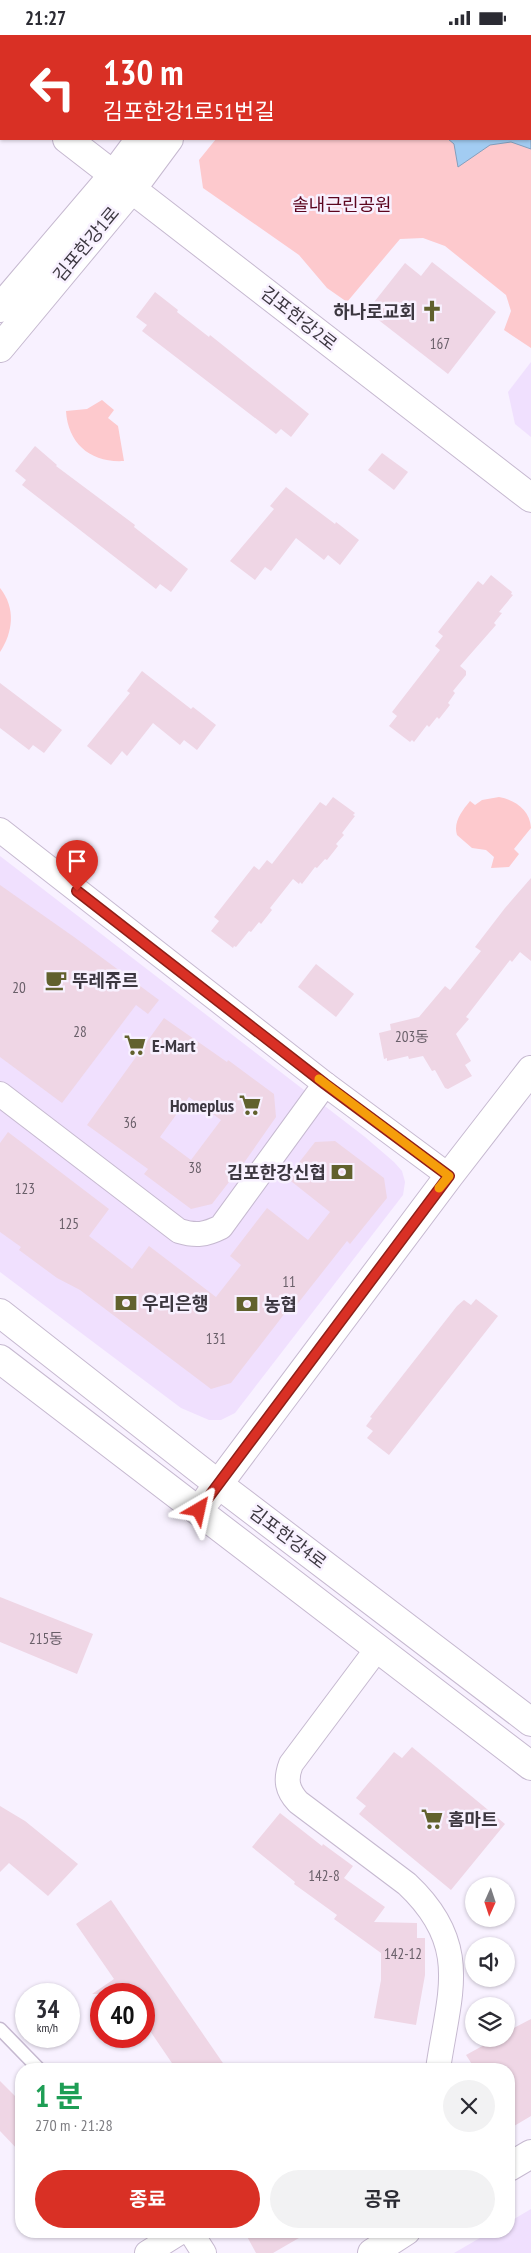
<!DOCTYPE html>
<html lang="ko">
<head>
<meta charset="utf-8">
<style>
  :root { --surface:#fff; --page:#f2f2f3; --text:#2b2b33; --muted:#7c7c81; --accent:#d93025 }
  body { margin:0; font-family:"PT Sans Narrow","Noto Sans KR",sans-serif; background:var(--page); color:var(--text); height:100vh; display:flex; flex-direction:column; font-size:19px; white-space:nowrap }
  * { box-sizing:border-box; margin:0 }
  p { font-size:16px; color:var(--muted) }
  .icon { flex:none; width:28px; height:28px; fill:none; stroke:currentColor; stroke-width:2; stroke-linecap:round; stroke-linejoin:round }
  .map { position:relative; flex:1; overflow:hidden }
  .drawer { position:absolute; left:15px; top:2028px; width:500px; height:175px; display:flex; flex-direction:column; background:var(--surface); border-radius:20px; box-shadow:0 1px 4px #0004 }
  .drawer>* { flex:none }
  .hud { position:absolute; left:0px; top:0px; width:531px; height:105px; box-shadow:0 1px 4px #0004; background:#d93025; color:#fff; overflow:hidden }
  .needle { width:32px; rotate:183deg }
  .controls { position:absolute; left:465px; top:1842px; display:grid; gap:10px }
  .controls a { display:grid; place-items:center; width:50px; height:50px; border-radius:50%; background:var(--surface); box-shadow:0 1px 4px #0004; font-size:25px }
  .speed { position:absolute; left:15px; top:1948px; display:flex; gap:10px; font-size:25px; font-weight:700; text-align:center }
  .speed>* { display:grid; place-content:center; width:65px; height:65px; border-radius:50%; background:var(--surface); box-shadow:0 1px 4px #0004; line-height:1 }
  .speed small { font-size:12px; font-weight:400 }
  .speed .limit { border:8px solid #d22; background:#fff; color:#111 }
  .pin { position:absolute; display:grid; place-items:center; width:42px; height:42px; color:#fff; margin:-51px -21px; border-radius:50% 50% 50% 0; rotate:-45deg; box-shadow:0 0 5px #0007 }
  .pin .icon { rotate:45deg }
  .me { position:absolute; width:55px; margin:-28px; rotate:36deg; stroke-linejoin:round; filter:drop-shadow(0 0 4px #0008) }
  .turn { display:flex; align-items:center; gap:18px; height:105px; padding:0 20px; font-size:22px }
  .turn .icon { width:65px; height:65px; stroke-width:2.5 }
  .turn b { display:block; font-size:35px; line-height:42px }
  .round { display:grid; place-items:center; flex:none; width:52px; height:52px; border-radius:26px; background:var(--page) }
  .overview { display:flex; align-items:center; justify-content:space-between; height:85px; padding:0 20px }
  h1 { font-size:30px; font-weight:700; line-height:38px; color:#1e9e55 }
  .action { display:flex; gap:10px; margin-top:auto; padding:10px 20px }
  .action a { flex:1; height:58px; border-radius:30px; background:var(--accent); color:#fff; font-size:20px; font-weight:700; line-height:58px; text-align:center }
  .action a+a { background:var(--page); color:var(--text) }
  .status { display:flex; justify-content:space-between; align-items:center; height:35px; padding:0 25px; background:var(--surface); direction:ltr }
  .status svg { height:14px; fill:currentColor }
  .map>svg:first-child { display:block }
  .built { fill:#f0e0fe }
  .green { fill:#fdc9cd }
  .water { fill:#a2ccf2; stroke:#839fbd }
  .building { fill:#efd6e5; fill-rule:evenodd }
  .lines { fill:none; stroke-linecap:round; stroke-linejoin:round }
  .service-casing { stroke:#c6b9d0; stroke-width:15 }
  .minor-casing { stroke:#c6b9d0; stroke-width:26 }
  .tertiary-casing { stroke:#c6b9d0; stroke-width:30 }
  .service { stroke:#fff; stroke-width:12 }
  .minor { stroke:#fff; stroke-width:24 }
  .tertiary { stroke:#fff; stroke-width:28 }
  .route-casing { stroke:#8d1f18; stroke-width:12 }
  .route { stroke:#d93025; stroke-width:9 }
  .slow { stroke:#f59e0b; stroke-width:9 }
  .labels { text-anchor:middle; dominant-baseline:central; stroke-width:5; stroke-linejoin:round; paint-order:stroke }
  .number-label { font-size:15px; fill:#695f69 }
  .park-label { font-size:18px; fill:#5c051e; stroke:#f8f1ff }
  .street-label { font-size:18px; fill:#3c3740; stroke:#f8f1ff }
  .poi-label { font-size:18px; font-weight:bold; fill:#3c3740; stroke:#f8f1ff; text-anchor:start }
</style>
</head>
<body>
<div class="status"><b>21:27</b><svg viewBox="0 0 49 12"><path d="M0 12V9h3v3zM5 12V6h3v6zM10 12V3h3v9zM15 12V0h3v12zM26 1h20v11H26zM47 4h2v5h-2z"/></svg></div>
<div class="map">
<svg width="531" height="2218" viewBox="0 0 531 2218">
  <rect width="100%" height="100%" fill="#f8f1ff"/>
  <g class="built">
    <polygon points="531,327 531,402 515,389 508,357"/>
    <polygon points="0,821 365,1102 394,1127 402,1136 405,1147 403,1160 235,1378 221,1385 209,1385 181,1373 0,1237"/>
    <polygon points="531,2174 531,2218 454,2218 492,2196 509,2196 509,2187"/>
  </g>
  <g class="green">
    <polygon points="300,0 531,0 531,313 504,295 511,276 506,260 445,211 423,203 400,204 347,267 327,253 299,220 203,153 199,125 216,104 530,104 530,1 299,1"/>
    <path d="M102,365L114,375L108,383L118,391L124,426C91,428 68,409 66,376L87,374Z"/>
    <path d="M0,553C16,573 13,597 0,617Z"/>
    <path d="M499,762C515,765 530,775 531,793L514,814L519,819L509,832L491,833L494,822L486,815L472,813L457,800C453,787 462,776 470,766L475,770L482,765Z"/>
  </g>
  <polygon class="water" points="530,60 531,114 511,107 490,110 458,132 454,109 448,104 530,104"/>
  <g class="building">
    <polygon points="432,227 496,277 448,339 367,276 405,228 421,241"/>
    <polygon points="155,257 178,275 177,277 209,302 210,300 309,379 291,402 281,394 276,399 142,296 147,290 136,282"/>
    <polygon points="35,411 57,430 56,431 135,490 134,492 188,534 171,557 160,549 156,554 22,450 26,445 15,436"/>
    <polygon points="382,418 408,437 394,455 368,435"/>
    <polygon points="286,452 335,489 336,487 359,505 340,530 328,520 324,525 296,503 271,536 265,532 255,545 230,526 274,474 270,471"/>
    <polygon points="491,540 512,557 511,559 513,560 499,577 502,578 494,588 496,590 460,631 466,636 466,640 453,656 455,658 448,668 450,670 439,684 437,682 429,692 427,690 414,707 412,705 410,707 389,691 397,681 392,677 440,615 435,611 443,601 438,597 478,546 483,550"/>
    <polygon points="142,636 191,674 193,672 216,690 197,715 184,705 180,710 153,688 127,721 122,716 111,730 87,711 130,658 127,656"/>
    <polygon points="0,648 62,695 44,718 33,710 29,715 0,693"/>
    <polygon points="333,762 355,778 353,780 355,781 342,798 344,800 336,809 338,811 327,825 325,824 317,833 315,832 302,849 300,847 299,849 293,844 270,873 272,875 261,889 259,887 251,897 249,896 236,912 234,911 233,913 211,896 219,886 214,882 254,831 259,835 267,825 272,829 320,767 326,771"/>
    <polygon points="531,843 531,926 520,917 512,927 510,925 466,982 469,984 456,999 471,1026 465,1030 472,1041 448,1054 445,1053 435,1035 432,1036 423,1021 409,1024 408,1021 387,1026 387,1023 384,1024 379,998 391,995 390,989 419,982 445,951 450,955 481,916 475,912 505,873"/>
    <polygon points="0,850 74,902 159,965 148,979 136,970 62,1068 0,1022"/>
    <polygon points="316,929 354,959 336,982 298,952"/>
    <path d="M164,983L227,1027L228,1025L274,1059L276,1082L246,1125L212,1169L191,1174L144,1139L148,1134L87,1090ZM189,1062L221,1085L191,1125L160,1102Z"/>
    <polygon points="8,1097 109,1174 89,1201 132,1234 149,1211 216,1262 241,1230 230,1221 267,1173 308,1205 330,1177 287,1143 315,1107 335,1106 384,1143 387,1163 350,1209 347,1206 295,1272 292,1269 231,1348 211,1354 80,1255 57,1243 19,1215 21,1212 0,1197 0,1108"/>
    <polygon points="476,1264 498,1281 389,1420 367,1403 373,1396 366,1391 372,1383 370,1382 457,1271 464,1265 471,1270"/>
    <polygon points="0,1562 93,1599 77,1639 0,1607"/>
    <polygon points="412,1712 505,1789 451,1855 359,1779 366,1771 356,1763 394,1717 402,1723"/>
    <polygon points="0,1771 25,1786 78,1829 48,1861 9,1828 0,1837"/>
    <polygon points="280,1778 322,1811 323,1809 353,1831 344,1843 385,1872 374,1887 417,1888 417,1903 425,1903 425,1940 416,1990 374,1983 381,1945 381,1918 334,1884 337,1880 294,1849 295,1847 252,1812"/>
    <polygon points="111,1865 150,1922 227,2034 176,2034 144,1987 144,1959 92,1959 114,1944 76,1889"/>
    <polygon points="531,1984 531,2081 509,2094 509,2034 475,2034 466,2020 495,2004 506,2004 506,1997"/>
    <polygon points="0,2046 21,2067 21,2118 0,2096"/>
    <polygon points="244,2196 311,2196 273,2218 256,2218"/>
  </g>
  <g class="lines">
    <g class="service-casing">
      <polyline id="service" points="0,1994 39,2034"/>
    </g>
    <g class="minor-casing">
      <g id="minor">
        <polyline points="0,795 325,1049 449,1141"/>
        <path d="M0,1059L179,1196C196,1201 205,1200 221,1192L325,1049"/>
        <path d="M377,1614L291,1729C285,1745 287,1755 298,1767L407,1849C472,1910 449,1958 438,2034"/>
        <polyline points="190,2196 204,2218"/>
        <polyline points="147,2218 182,2196"/>
      </g>
    </g>
    <g class="tertiary-casing">
      <g id="tertiary">
        <polyline points="218,1 219,0"/>
        <polyline points="243,1 244,0"/>
        <polyline points="0,52 1,53"/>
        <polyline points="67,104 531,463"/>
        <polyline points="0,273 114,139 140,104"/>
        <polyline points="0,313 132,154 169,104"/>
        <polyline points="0,1278 218,1449 531,1687"/>
        <polyline points="0,1324 531,1731"/>
        <polyline points="208,1463 449,1141 531,1035"/>
        <polyline points="509,2132 531,2119"/>
        <polyline points="372,2218 406,2196"/>
      </g>
    </g>
    <use href="#service" class="service"/>
    <use href="#minor" class="minor"/>
    <use href="#tertiary" class="tertiary"/>
  </g>
  <g class="lines">
    <g class="route-casing">
      <polyline id="route" points="77,856 325,1049 449,1141 199,1475"/>
    </g>
    <use href="#route" class="route"/>
    <polyline class="slow" points="319,1044 449,1141 439,1153"/>
  </g>
  <defs>
    <g id="church-bare" transform="scale(1.725)"><path d="M-1.2-6h2.4v3.5h3.3v2.4h-3.3V6h-2.4V-.1h-3.3v-2.4h3.3Z" fill="#61612d" stroke="#f8f1ff" stroke-width="2.5" paint-order="stroke"/></g>
    <g id="cafe-bare" transform="scale(1.725)"><path d="M-5.5-4.5H6V0H3Q3 3.5 0 3.5H-2.5Q-5.5 3.5-5.5 0ZM3-3.2v2h1.7v-2ZM-6 4.5H4V6H-6Z" fill="#61612d" stroke="#f8f1ff" stroke-width="2.5" paint-order="stroke"/></g>
    <g id="supermarket-bare" transform="scale(1.725)"><path d="M-6-5.5h2.5l.6 2H6L4.5 2H-2.5L-4.4-4H-6ZM-1.5 3.2a1.3 1.3 0 1 0 .1 0ZM3 3.2a1.3 1.3 0 1 0 .1 0Z" fill="#61612d" stroke="#f8f1ff" stroke-width="2.5" paint-order="stroke"/></g>
    <g id="bank-bare" transform="scale(1.725)"><path d="M-6-4H6V4H-6ZM0-2.3a2.3 2.3 0 1 0 0 4.6a2.3 2.3 0 1 0 0-4.6Z" fill="#61612d" stroke="#f8f1ff" stroke-width="2.5" paint-order="stroke"/></g>
  </defs>
  <g fill-rule="evenodd">
    <use href="#church-bare" x="432" y="276"/>
    <use href="#cafe-bare" x="56" y="945"/>
    <use href="#supermarket-bare" x="135" y="1010"/>
    <use href="#supermarket-bare" x="250" y="1070"/>
    <use href="#bank-bare" x="342" y="1137"/>
    <use href="#bank-bare" x="126" y="1268"/>
    <use href="#bank-bare" x="247" y="1269"/>
    <use href="#supermarket-bare" x="432" y="1784"/>
  </g>
  <g class="labels">
    <g class="number-label">
      <text x="440" y="308">167</text>
      <text x="19" y="952">20</text>
      <text x="80" y="996">28</text>
      <text x="412" y="1001">203동</text>
      <text x="130" y="1087">36</text>
      <text x="195" y="1132">38</text>
      <text x="25" y="1153">123</text>
      <text x="69" y="1188">125</text>
      <text x="289" y="1246">11</text>
      <text x="216" y="1303">131</text>
      <text x="46" y="1603">215동</text>
      <text x="324" y="1840">142-8</text>
      <text x="403" y="1918">142-12</text>
    </g>
    <g class="park-label">
      <text x="342" y="169">솔내근린공원</text>
    </g>
    <g class="street-label">
      <text transform="translate(86 209) rotate(-50)">김포한강1로</text>
      <text transform="translate(299 283) rotate(38)">김포한강2로</text>
      <text transform="translate(288 1502) rotate(37)">김포한강4로</text>
    </g>
    <g class="poi-label">
      <text x="416" y="276" text-anchor="end">하나로교회</text>
      <text x="72" y="945">뚜레쥬르</text>
      <text x="152" y="1010">E-Mart</text>
      <text x="234" y="1070" text-anchor="end">Homeplus</text>
      <text x="326" y="1137" text-anchor="end">김포한강신협</text>
      <text x="142" y="1268">우리은행</text>
      <text x="264" y="1269">농협</text>
      <text x="448" y="1784">홈마트</text>
    </g>
  </g>
</svg>
<div class="controls">
<a><svg class="needle" viewBox="-14 -14 28 28"><path d="M0-13l5 13h-10z" fill="#e53935"/><path d="M0 13l5-13h-10z" fill="#7c7c81"/></svg></a>
<a><svg class="icon" aria-label="sound" viewBox="0 0 24 24"><path d="M4 9h4l5-4v14l-5-4H4zM17 9q2 3 0 6"/></svg></a>
<a><svg class="icon" aria-label="layers" viewBox="0 0 24 24"><path d="M12 4l9 5-9 5-9-5zM3 14l9 5 9-5"/></svg></a>
</div>
<div class="speed"><div>34<small>km/h</small></div><div class="limit">40</div></div>
<div class="pin" style="left:77px;top:856px;background:#d93025"><svg class="icon" aria-label="arrive" viewBox="0 0 24 24"><path d="M6 21V4h12l-3 4 3 4H6"/></svg></div>
<svg class="me" style="left:199px;top:1475px" viewBox="-20 -20 40 40"><path d="M0-17L14 15 0 8-14 15z" fill="#d93025" stroke="#fff" stroke-width="4"/></svg>
<div class="hud">
<div class="turn"><svg class="icon" aria-label="left" viewBox="0 0 24 24"><path d="M17 20v-9H6M10 6l-5 5 5 5"/></svg><div><b>130 m</b>김포한강1로51번길</div></div>
</div>
<section class="drawer">
<div class="overview"><div><h1>1 분</h1><p>270 m · 21:28</p></div><a class="round"><svg class="icon" aria-label="close" viewBox="0 0 24 24"><path d="M6 6l12 12M18 6L6 18"/></svg></a></div>
<div class="action"><a>종료</a><a>공유</a></div>
</section>
</div>
</body>
</html>
